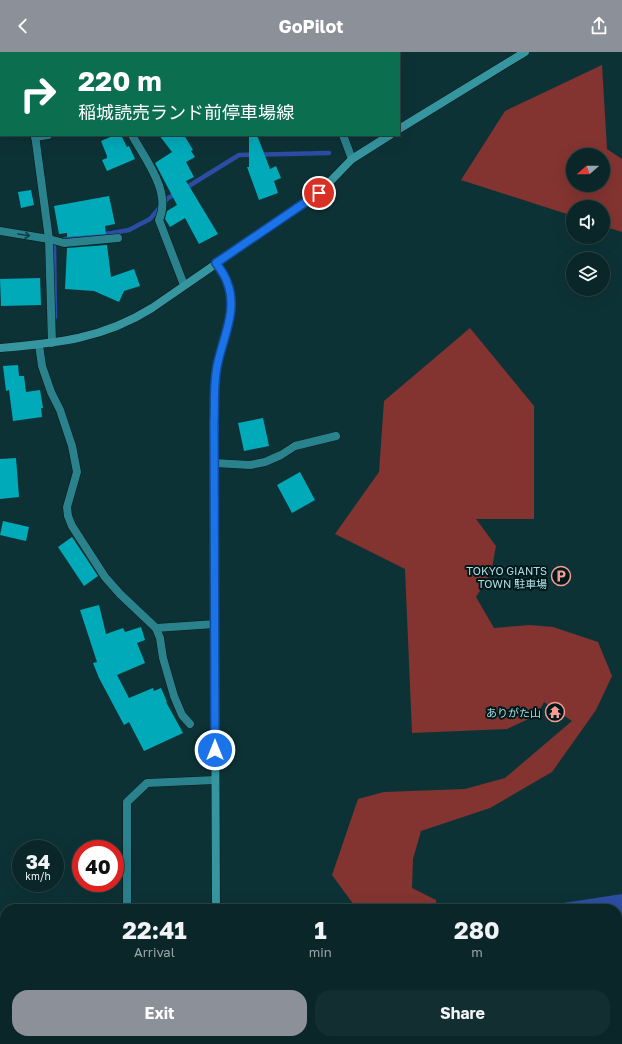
<!DOCTYPE html>
<html lang="en">
<head>
<meta charset="utf-8">
<style>
  :root { --surface:#0a2628; --page:#132e30; --text:#f1f3f6; --muted:#99a5a8; --line:#2a4345; --accent:#8c9099 }
  body { margin:0; font-family:"Golos Text","Noto Sans JP",sans-serif; background:var(--page); color:var(--text); height:100vh; display:flex; flex-direction:column; font-size:15px; white-space:nowrap }
  * { box-sizing:border-box; margin:0 }
  p { font-size:13px; color:var(--muted) }
  .icon { flex:none; width:22px; height:22px; fill:none; stroke:currentColor; stroke-width:2; stroke-linecap:round; stroke-linejoin:round }
  .map { position:relative; flex:1; overflow:hidden }
  .drawer { position:absolute; left:0px; top:852px; width:622px; height:140px; display:flex; flex-direction:column; background:var(--surface); border-radius:16px 16px 0 0; box-shadow:0 4px 16px #0002,0 0 0 1px var(--line) }
  .drawer>* { flex:none }
  .banner { position:absolute; left:0px; top:0px; width:400px; height:84px; box-shadow:0 4px 16px #0002,0 0 0 1px var(--line); background:#0b6e4f; color:#fff; overflow:hidden }
  .needle { width:26px; rotate:250deg }
  .controls { position:absolute; left:566px; top:96px; display:grid; gap:8px }
  .controls a { display:grid; place-items:center; width:44px; height:44px; border-radius:50%; background:var(--surface); box-shadow:0 4px 16px #0002,0 0 0 1px var(--line); font-size:20px }
  .speed { position:absolute; left:12px; top:788px; display:flex; gap:8px; font-size:20px; font-weight:700; text-align:center }
  .speed>* { display:grid; place-content:center; width:52px; height:52px; border-radius:50%; background:var(--surface); box-shadow:0 4px 16px #0002,0 0 0 1px var(--line); line-height:1 }
  .speed small { font-size:10px; font-weight:400 }
  .speed .limit { border:6px solid #d22; background:#fff; color:#111 }
  .pin { position:absolute; display:grid; place-items:center; width:34px; height:34px; color:#fff; margin:-17px; border:2px solid #fff; border-radius:50%; box-shadow:0 1px 4px #0007 }
  .me { position:absolute; width:44px; margin:-22px; rotate:0deg; stroke-linejoin:round; filter:drop-shadow(0 0 3px #0008) }
  .turn { display:flex; align-items:center; gap:14px; height:84px; padding:0 12px; font-size:18px }
  .turn .icon { width:52px; height:52px; stroke-width:2.5 }
  .turn b { display:block; font-size:28px; line-height:34px }
  .eta { display:flex; justify-content:space-evenly; align-items:center; height:68px; text-align:center }
  .eta b { font-size:24px; font-weight:700; line-height:28px }
  .primary-button { display:flex; gap:8px; margin-top:auto; padding:8px 12px }
  .primary-button a { flex:1; height:46px; border-radius:16px; background:var(--accent); color:#fff; font-size:16px; font-weight:700; line-height:46px; text-align:center }
  .primary-button a+a { background:var(--page); color:var(--text) }
  header { display:flex; justify-content:space-between; align-items:center; height:52px; padding:0 12px; background:var(--accent); color:#fff; font-size:18px; font-weight:700 }
  .map>svg:first-child { display:block }
  .green { fill:#833430; fill-rule:evenodd }
  .water { fill:#2c4da3 }
  .lines { fill:none; stroke-linecap:round; stroke-linejoin:round }
  .stream { stroke:#2c4da3; stroke-width:4.5 }
  .building { fill:#00aab9 }
  .lane-casing { stroke:#081719; stroke-width:9 }
  .street-casing { stroke:#081719; stroke-width:9 }
  .secondary-casing { stroke:#081719; stroke-width:9 }
  .lane { stroke:#29828c; stroke-width:8 }
  .street { stroke:#29828c; stroke-width:8 }
  .secondary { stroke:#3696a0; stroke-width:8 }
  .rail-casing { stroke:#659196; stroke-width:4.5 }
  .rail { stroke:#01181b; stroke-width:3; stroke-dasharray:9; stroke-linecap:butt }
  .oneway { stroke:#0f3d43 }
  .route-casing { stroke:#114b97; stroke-width:10 }
  .route { stroke:#1a73e8; stroke-width:7 }
  .labels { text-anchor:middle; dominant-baseline:central; stroke-width:4; stroke-linejoin:round; paint-order:stroke }
  .poi-label { font-size:11px; fill:#acdee4; stroke:#01181b; text-anchor:end }
</style>
</head>
<body>
<header><svg class="icon" aria-label="back" viewBox="0 0 24 24"><path d="M15 5l-7 7 7 7"/></svg>GoPilot<svg class="icon" aria-label="share" viewBox="0 0 24 24"><path d="M12 15V3M7 8l5-5 5 5M5 13v7h14v-7"/></svg></header>
<div class="map">
<svg width="622" height="992" viewBox="0 0 622 992">
  <rect width="100%" height="100%" fill="#0d3236"/>
  <g class="green">
    <path d="M602,13L607,97L622,107V180L603,174V155H573V164L461,128L505,59ZM573,103H603V133H573Z"/>
    <polygon points="470,276 534,354 534,467 476,467 496,494 491,521 476,545 494,576 530,573 553,575 598,590 612,624 596,658 552,720 490,756 421,779 413,807 412,836 436,848 437,857 357,857 332,823 358,747 384,740 465,737 505,726 572,669 544,650 537,663 507,677 412,681 405,517 335,482 379,420 384,349"/>
    <polygon points="401,987 493,987 495,989 493,992 406,992"/>
  </g>
  <polygon class="water" points="622,842 622,931 617,932 617,857 524,857"/>
  <g class="lines">
    <g class="stream">
      <polyline points="184,137 239,103 329,101"/>
      <polyline points="65,187 112,181 129,178 150,167 168,146 176,142"/>
      <polyline points="54,195 55,265"/>
    </g>
  </g>
  <g class="building">
    <polygon points="115,83 121,83 127,95 129,94 135,107 107,119 102,108 107,106 107,104 101,89"/>
    <polygon points="159,83 184,83 193,98 191,99 195,105 186,110 194,125 186,129 218,182 199,192 185,166 170,175 165,167 167,159 177,153 155,111 172,100"/>
    <polygon points="249,83 257,83 270,117 276,114 281,126 274,129 278,141 259,148 247,115 249,115"/>
    <polygon points="31,138 34,153 21,156 18,140"/>
    <polygon points="109,144 115,172 105,174 106,182 67,185 67,181 59,182 54,154"/>
    <polygon points="107,193 111,225 134,217 140,234 124,239 119,250 94,239 65,237 67,196"/>
    <polygon points="40,226 41,253 1,254 0,227"/>
    <polygon points="18,313 19,324 24,324 26,340 40,338 43,356 41,356 42,365 13,369 9,338 6,339 3,314"/>
    <polygon points="263,366 269,394 244,399 238,371"/>
    <polygon points="16,406 19,445 0,447 0,407"/>
    <polygon points="300,420 315,448 292,461 277,433"/>
    <polygon points="3,469 29,475 26,489 0,483"/>
    <polygon points="72,485 98,524 84,534 58,495"/>
    <polygon points="99,553 106,582 123,576 125,580 141,575 145,588 137,591 145,611 117,623 129,646 153,636 154,639 161,636 167,650 166,650 183,681 144,699 129,670 124,673 99,626 93,611 97,610 80,558"/>
  </g>
  <g class="lines">
    <g class="lane-casing">
      <g id="lane">
        <path d="M132,83C145,107 172,140 159,168L184,233"/>
        <polyline points="343,83 352,107"/>
        <polyline points="35,85 48,83"/>
        <polyline points="49,187 64,191 118,186"/>
        <polyline points="39,293 42,314 51,340 60,358 72,394 77,420 67,455 68,464 72,474 105,525 120,542 156,576 160,586 163,606 174,644 182,663 190,672"/>
      </g>
    </g>
    <g class="street-casing">
      <g id="street">
        <polyline points="8,0 9,1"/>
        <polyline points="0,21 1,20"/>
        <polyline points="35,83 49,187 52,291"/>
        <polyline points="0,179 49,187"/>
        <polyline points="214,411 250,413 265,410 281,403 295,394 336,384"/>
        <polyline points="156,576 215,572"/>
        <polyline points="127,857 127,750 147,731 215,728"/>
        <polyline points="126,992 126,987"/>
      </g>
    </g>
    <g class="secondary-casing">
      <g id="secondary">
        <polyline points="399,77 525,0"/>
        <path d="M0,296C57,291 103,287 152,256L319,141L352,107L390,83"/>
        <path d="M216,857L214,371C215,351 213,330 218,310C224,283 239,254 226,227C224,221 220,216 217,211"/>
        <polyline points="216,992 216,987"/>
      </g>
    </g>
    <use href="#lane" class="lane"/>
    <use href="#street" class="street"/>
    <use href="#secondary" class="secondary"/>
    <g class="rail-casing">
      <g id="rail">
        <polyline points="0,925 5,942"/>
        <polyline points="0,963 5,984"/>
        <polyline points="15,987 16,992"/>
      </g>
    </g>
    <use href="#rail" class="rail"/>
  </g>
  <defs><path id="oneway-shaft" d="M-6 0H5M1.5-3L5.5 0L1.5 3" fill="none" stroke-width="1.6" stroke-linecap="round" stroke-linejoin="round"/></defs>
  <use class="oneway" href="#oneway-shaft" transform="translate(24 183) rotate(9)"/>
  <g class="lines">
    <g class="route-casing">
      <path id="route" d="M215,698L214,371C215,351 213,330 218,310C224,283 238,257 227,230C225,223 220,217 216,211L319,141"/>
    </g>
    <use href="#route" class="route"/>
  </g>
  <defs>
    <g id="parking-ring" transform="scale(1)"><circle r="9.5" fill="#01181b" stroke="#f59c94" stroke-width="1.5"/><path d="M-3.5-5.5H1a3.5 3.5 0 0 1 0 7H-1V5.5H-3.5ZM-1-3.4V-.6H.8a1.4 1.4 0 0 0 0-2.8Z" fill="#f59c94"/></g>
    <g id="temple-ring" transform="scale(1)"><circle r="9.5" fill="#01181b" stroke="#f59c94" stroke-width="1.5"/><path d="M0-6L5-2H3V0L6.5 2.5H4V6H1.5V3h-3V6H-4V2.5H-6.5L-3 0V-2H-5Z" fill="#f59c94"/></g>
  </defs>
  <g fill-rule="evenodd">
    <use href="#parking-ring" x="561" y="524"/>
    <use href="#temple-ring" x="555" y="660"/>
  </g>
  <g class="labels">
    <g class="poi-label">
      <text x="547" y="518">TOKYO GIANTS<tspan x="547" dy="13">TOWN 駐車場</tspan></text>
      <text x="541" y="660">ありがた山</text>
    </g>
  </g>
</svg>
<div class="controls">
<a><svg class="needle" viewBox="-14 -14 28 28"><path d="M0-13l5 13h-10z" fill="#e53935"/><path d="M0 13l5-13h-10z" fill="#99a5a8"/></svg></a>
<a><svg class="icon" aria-label="sound" viewBox="0 0 24 24"><path d="M4 9h4l5-4v14l-5-4H4zM17 9q2 3 0 6"/></svg></a>
<a><svg class="icon" aria-label="layers" viewBox="0 0 24 24"><path d="M12 4l9 5-9 5-9-5zM3 14l9 5 9-5"/></svg></a>
</div>
<div class="speed"><div>34<small>km/h</small></div><div class="limit">40</div></div>
<div class="pin" style="left:319px;top:141px;background:#d93025"><svg class="icon" aria-label="arrive" viewBox="0 0 24 24"><path d="M6 21V4h12l-3 4 3 4H6"/></svg></div>
<svg class="me" style="left:215px;top:698px" viewBox="-20 -20 40 40"><circle r="17" fill="#1a73e8" stroke="#fff" stroke-width="3"/><path d="M0-11L8 9 0 5-8 9z" fill="#fff"/></svg>
<div class="banner">
<div class="turn"><svg class="icon" aria-label="right" viewBox="0 0 24 24"><path d="M7 20v-9h11M14 6l5 5-5 5"/></svg><div><b>220 m</b>稲城読売ランド前停車場線</div></div>
</div>
<section class="drawer">
<div class="eta">
<div><b>22:41</b><p>Arrival</p></div>
<div><b>1</b><p>min</p></div>
<div><b>280</b><p>m</p></div>
</div>
<div class="primary-button"><a>Exit</a><a>Share</a></div>
</section>
</div>
</body>
</html>
